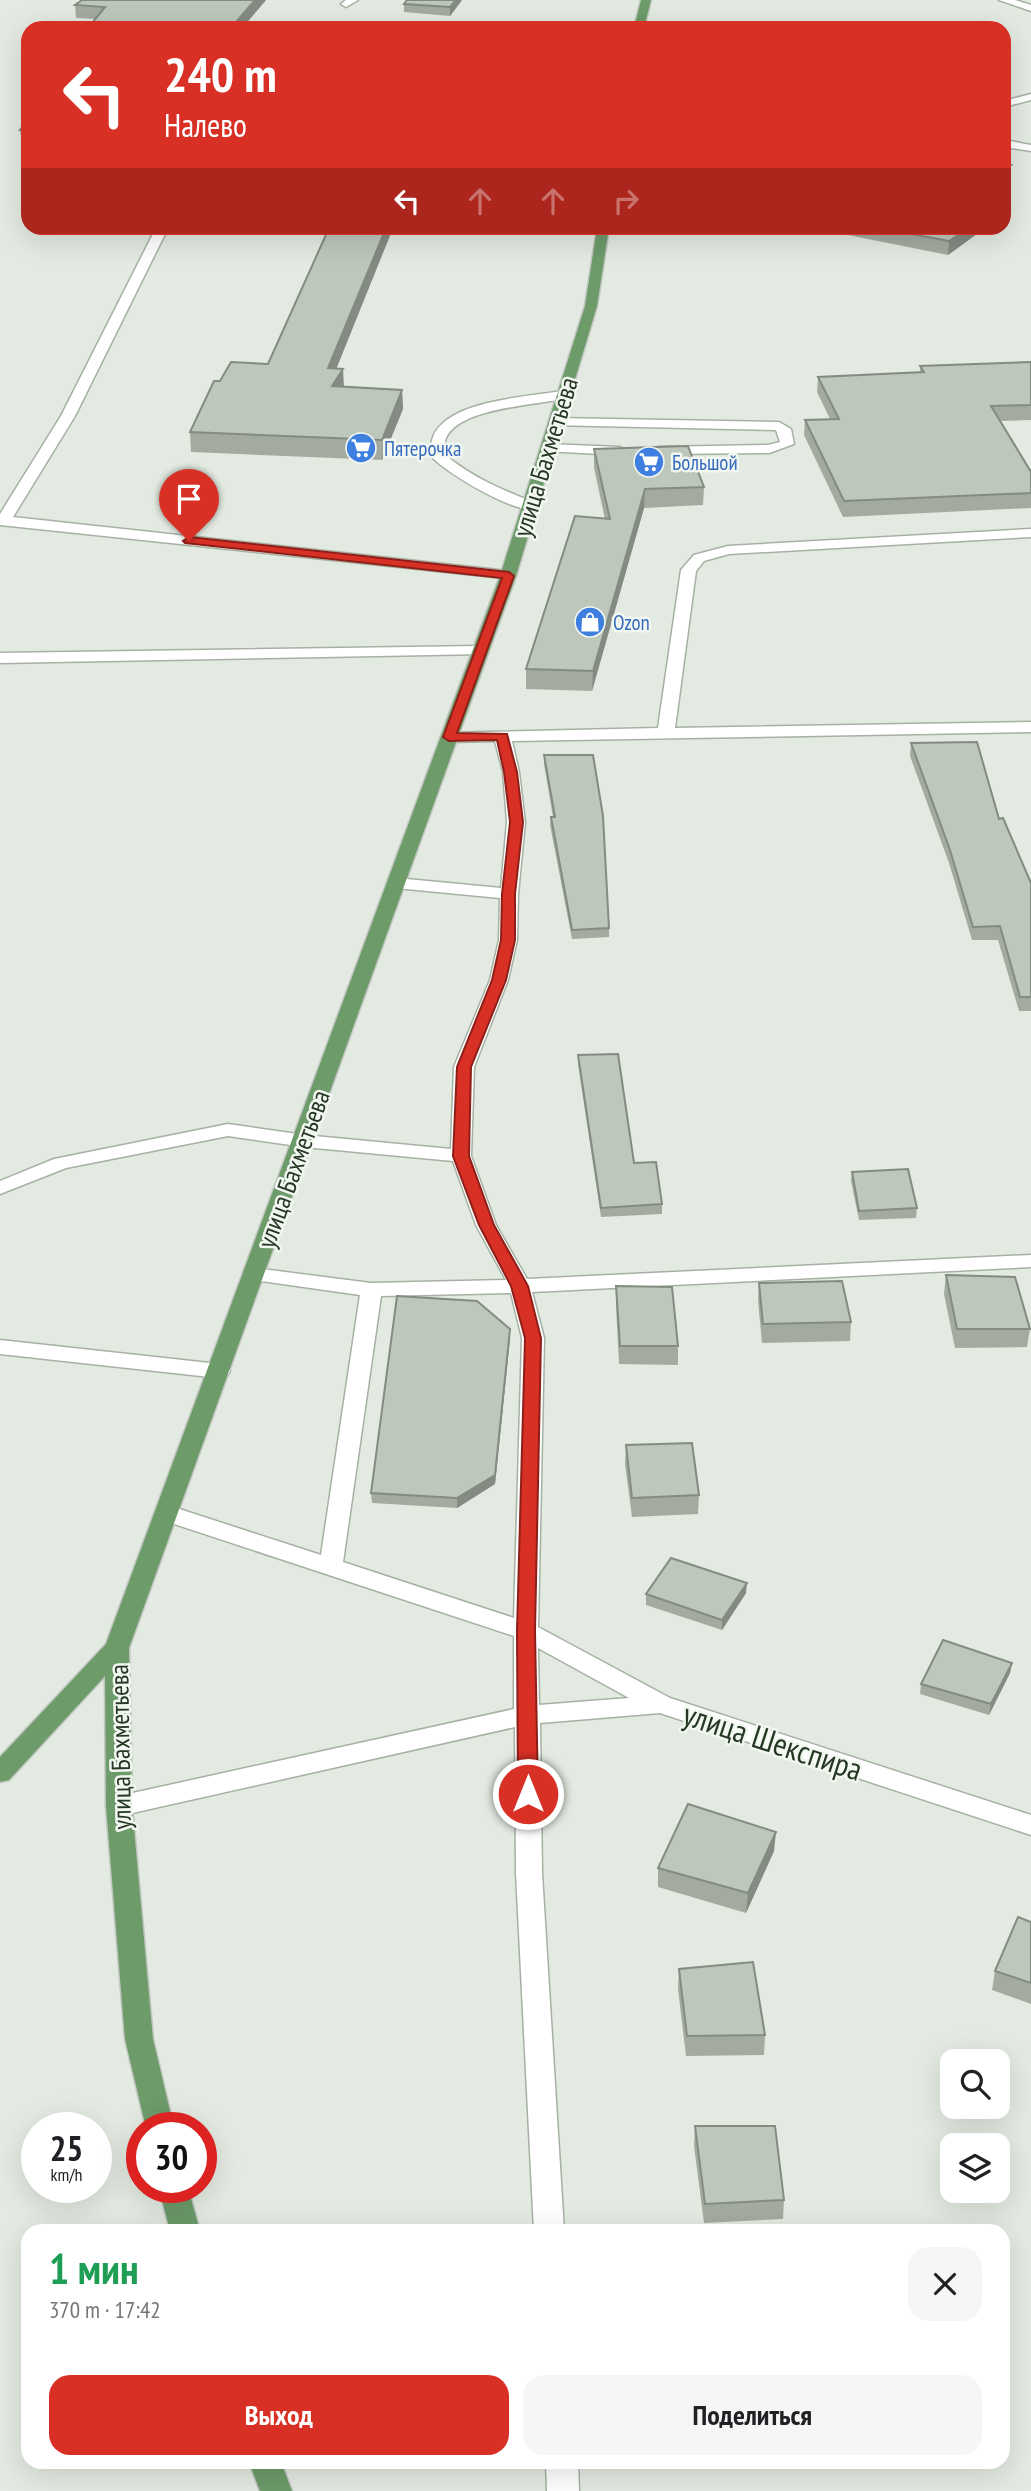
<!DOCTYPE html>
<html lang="ru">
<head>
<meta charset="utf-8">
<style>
  :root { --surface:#fff; --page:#f6f6f6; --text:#202124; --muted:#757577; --accent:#d93025 }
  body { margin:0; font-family:"PT Sans Narrow",sans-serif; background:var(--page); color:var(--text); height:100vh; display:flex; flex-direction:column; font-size:26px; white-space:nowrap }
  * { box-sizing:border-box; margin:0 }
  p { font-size:23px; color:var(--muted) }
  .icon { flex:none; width:38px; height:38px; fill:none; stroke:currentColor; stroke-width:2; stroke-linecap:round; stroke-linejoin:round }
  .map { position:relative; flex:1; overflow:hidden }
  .side { position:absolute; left:21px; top:2224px; width:989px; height:245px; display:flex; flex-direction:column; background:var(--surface); border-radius:21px; box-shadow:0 7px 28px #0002 }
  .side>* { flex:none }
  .guide { position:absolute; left:21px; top:21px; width:990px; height:214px; border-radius:21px; box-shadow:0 7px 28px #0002; background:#d93025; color:#fff; overflow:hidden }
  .controls { position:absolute; left:940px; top:2049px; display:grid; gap:14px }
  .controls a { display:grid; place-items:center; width:70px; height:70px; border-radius:14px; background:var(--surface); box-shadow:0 7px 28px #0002; font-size:35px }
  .speed { position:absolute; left:21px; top:2112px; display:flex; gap:14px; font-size:35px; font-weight:700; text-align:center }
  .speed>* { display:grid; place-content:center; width:91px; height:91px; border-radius:50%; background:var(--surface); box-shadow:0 7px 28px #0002; line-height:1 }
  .speed small { font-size:18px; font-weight:400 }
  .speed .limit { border:10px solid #d22; background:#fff; color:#111 }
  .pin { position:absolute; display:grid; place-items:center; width:60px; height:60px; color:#fff; margin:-72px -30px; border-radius:50% 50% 50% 0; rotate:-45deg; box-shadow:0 0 7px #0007 }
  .pin .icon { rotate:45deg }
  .me { position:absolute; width:77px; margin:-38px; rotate:0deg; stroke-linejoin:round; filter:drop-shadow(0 0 5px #0008) }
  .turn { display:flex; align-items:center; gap:24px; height:147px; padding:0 28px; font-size:32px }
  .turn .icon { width:91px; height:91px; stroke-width:2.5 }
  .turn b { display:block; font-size:49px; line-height:60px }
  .lanes { display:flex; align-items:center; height:66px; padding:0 28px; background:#0003; justify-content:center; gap:35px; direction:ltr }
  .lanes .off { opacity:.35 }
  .round { display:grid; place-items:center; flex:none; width:74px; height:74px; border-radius:21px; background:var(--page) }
  .head { display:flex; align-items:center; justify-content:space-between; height:119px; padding:0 28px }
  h1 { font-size:42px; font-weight:600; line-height:52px; color:#1e9e55 }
  .cta { display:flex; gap:14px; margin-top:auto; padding:14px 28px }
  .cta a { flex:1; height:80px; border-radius:21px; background:var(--accent); color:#fff; font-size:28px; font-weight:600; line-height:80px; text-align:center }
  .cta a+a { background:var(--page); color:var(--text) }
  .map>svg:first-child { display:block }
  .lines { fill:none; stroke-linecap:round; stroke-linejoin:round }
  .minor-casing { stroke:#a6b1a4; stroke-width:3 }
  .major-casing { stroke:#c2c7c1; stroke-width:3 }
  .minor { fill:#fff; fill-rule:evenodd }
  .major { fill:#6d9b6a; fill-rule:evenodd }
  .wall { fill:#a3aba0 }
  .shaded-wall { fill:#848b82 }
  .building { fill:#bdc7ba; stroke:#848b82; stroke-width:2 }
  .route { fill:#d93025; stroke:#8d1f18; stroke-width:2 }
  .labels { text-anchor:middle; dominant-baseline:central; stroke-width:5; stroke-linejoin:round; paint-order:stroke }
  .far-shop-label { font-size:21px; fill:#366cbe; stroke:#f3f7f1; text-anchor:start }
  .street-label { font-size:26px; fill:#253823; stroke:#f3f7f1 }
  .near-street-label { font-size:32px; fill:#253823; stroke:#f3f7f1 }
</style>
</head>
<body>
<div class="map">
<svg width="1031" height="2491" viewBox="0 0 1031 2491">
  <rect width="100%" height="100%" fill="#e3eae1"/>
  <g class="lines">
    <g class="minor-casing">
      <g id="minor">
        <polygon points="346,0 358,0 346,7 341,4"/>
        <polygon points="999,0 1015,0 1031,5 1031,11"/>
        <polygon points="1031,94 1031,100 1004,107 1004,101"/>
        <polygon points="1004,140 1031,145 1031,151 1004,147"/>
        <polygon points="156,228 168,228 75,416 13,517 508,571 516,576 513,579 0,525 0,514 61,416"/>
        <path d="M563,391L570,395L568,398C539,405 460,407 446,438C444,443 445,449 444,454C471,477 503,490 535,503L537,506L535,509C515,514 444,472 430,455C431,443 432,433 441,425C465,400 530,396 563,391Z"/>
        <polygon points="555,418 779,422 791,429 794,444 769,453 663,454 658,453 658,447 768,445 780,442 776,430 550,425 550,419"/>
        <polygon points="548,444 620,447 627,451 620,455 543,451 543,445"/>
        <path d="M1031,529V537L729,554L704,561L696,571L675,728L1031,722V732L512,741L519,772L525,822L518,894L517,940L508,980L474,1067L471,1156L496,1225L527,1279L1031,1255V1267L532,1292L544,1338L538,1627L670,1698L1031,1815V1835L660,1713L540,1723L542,1873L564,2231H534L516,1873L515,1727L119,1816L110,1813L106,1806L110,1799L119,1796L514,1709V1636L159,1519L155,1513L159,1507L167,1505L321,1555L360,1295L254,1280L246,1279L243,1274L246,1269L254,1268L371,1283L506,1280L476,1225L453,1161L304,1147L228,1136L66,1168L0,1194V1181L54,1159L228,1124L304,1135L451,1149L454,1067L490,980L499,940L500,898L396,888L387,883L396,878L501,888L507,822L503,772L495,741L449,742L441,737L443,733L658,728L681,570L694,555L728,546ZM511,1293L522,1338L514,1618L343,1562L381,1296ZM538,1648L629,1698L539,1705Z"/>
        <polygon points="479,646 487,651 485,654 0,663 0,653"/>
        <polygon points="0,1340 219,1364 227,1366 230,1371 227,1376 219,1378 0,1354"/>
        <polygon points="546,2462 578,2462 579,2491 547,2491"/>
      </g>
    </g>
    <g class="major-casing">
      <g id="major">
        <polygon points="641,0 651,0 644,28 634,28"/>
        <polygon points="597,228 609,228 597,306 516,576 129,1648 132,1806 153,2039 174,2128 146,2128 125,2039 106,1806 105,1676 9,1780 0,1782 0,1757 106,1644 500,576 585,306"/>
        <polygon points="159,2188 188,2188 200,2231 170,2231"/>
        <polygon points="249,2462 281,2462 292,2491 260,2491"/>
      </g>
    </g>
    <use href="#minor" class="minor"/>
    <use href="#major" class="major"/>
  </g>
  <g class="wall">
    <polygon points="82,0 266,0 242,28 88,28 95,19 76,18 75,5"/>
    <polygon points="462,0 450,16 404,12 404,4"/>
    <polygon points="28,119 28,144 22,144 20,130"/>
    <polygon points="329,228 393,228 336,368 343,369 343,386 402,390 403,409 382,460 191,452 190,432 220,381 268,364"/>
    <polygon points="813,228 985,228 948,255"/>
    <polygon points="1031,362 1031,420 1000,421 1031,472 1031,508 843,517 804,435 805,420 830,419 817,392 818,377 920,373 920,366"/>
    <polygon points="594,449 704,487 703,505 644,508 592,691 526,689 526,669 605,519 594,468"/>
    <polygon points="911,743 999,819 1031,883 1031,1011 1019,1011 998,940 972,940 949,863 910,756"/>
    <polygon points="544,755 609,928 609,937 572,939 550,825 551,817 553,817 544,764"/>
    <polygon points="578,1055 634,1163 662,1204 662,1214 601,1217 578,1064"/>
    <polygon points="852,1172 917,1208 916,1218 859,1220 851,1181"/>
    <polygon points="946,1275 1030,1329 1027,1347 955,1348 944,1294"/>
    <polygon points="759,1283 851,1322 850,1341 762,1343 758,1301"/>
    <polygon points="616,1286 678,1346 678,1365 619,1364 616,1305"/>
    <polygon points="510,1329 510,1338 495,1484 457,1508 372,1503 371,1493"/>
    <polygon points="626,1445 699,1495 698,1514 632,1517 625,1464"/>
    <polygon points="746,1593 722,1630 646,1605 646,1594"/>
    <polygon points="1012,1663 1010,1673 989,1715 920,1694 921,1684"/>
    <polygon points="774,1851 746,1913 658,1887 658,1868"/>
    <polygon points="1031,1922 1031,2004 992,1990 995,1971"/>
    <polygon points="679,1969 765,2035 764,2055 686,2056 678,1989"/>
    <polygon points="695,2126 784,2200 783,2219 704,2223 694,2146"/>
  </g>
  <g class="shaded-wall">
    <polygon points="255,0 266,0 242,28 231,28"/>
    <polygon points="456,0 462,0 450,16 450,7"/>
    <polygon points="1011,165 1010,178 1004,182 1005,169"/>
    <polygon points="1007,200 1006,213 1004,213 1004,201"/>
    <polygon points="386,228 393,228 329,387 328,368"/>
    <polygon points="969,228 985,228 948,255 949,241"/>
    <polygon points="343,369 344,388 332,386"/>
    <polygon points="402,390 403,409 382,460 382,440"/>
    <polygon points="645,489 644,508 592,691 593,671"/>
    <polygon points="510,1329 510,1338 495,1484 457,1508 457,1498"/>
    <polygon points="747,1583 746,1593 722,1630 722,1620"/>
    <polygon points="1012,1663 1010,1673 989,1715 991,1704"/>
    <polygon points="776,1832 774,1851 746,1913 748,1893"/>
  </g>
  <g class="building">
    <polygon points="82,0 255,0 231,28 88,28 105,7 75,5"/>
    <polygon points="407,0 456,0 450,7 404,4"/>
    <polygon points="28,119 28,130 20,130"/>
    <polygon points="1004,164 1011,165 1005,169 1007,200 1004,201"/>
    <polygon points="329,228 386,228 328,368 343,369 332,386 402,390 382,440 190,432 214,381 220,381 231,362 268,364"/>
    <polygon points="879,228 969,228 949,241"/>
    <polygon points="1031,362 1031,405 991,406 1031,472 1031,493 844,501 805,420 839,419 818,377 924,372 920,366"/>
    <polygon points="688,446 704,487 645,489 593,671 526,669 575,516 610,519 594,449"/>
    <polygon points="977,742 999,819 1003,818 1031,883 1031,997 1020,997 1000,926 973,927 950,850 911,743"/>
    <polygon points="544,755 593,755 603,816 609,928 572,930 551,817 555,817"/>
    <polygon points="618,1054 634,1163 656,1162 662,1204 601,1208 578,1055"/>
    <polygon points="908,1169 917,1208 859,1211 852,1172"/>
    <polygon points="946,1275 1015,1277 1030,1329 957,1329"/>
    <polygon points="842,1281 851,1322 763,1324 759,1283"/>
    <polygon points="616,1286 672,1287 678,1346 620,1346"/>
    <polygon points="397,1296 477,1301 510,1329 495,1475 457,1498 371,1493"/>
    <polygon points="692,1443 699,1495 632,1498 626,1445"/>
    <polygon points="671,1558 747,1583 722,1620 646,1594"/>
    <polygon points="943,1640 1012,1663 991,1704 921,1684"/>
    <polygon points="688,1804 776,1832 748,1893 658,1868"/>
    <polygon points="1018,1917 1031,1922 1031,1983 995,1971"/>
    <polygon points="753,1962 765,2035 687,2036 679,1969"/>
    <polygon points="695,2126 775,2126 784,2200 705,2204"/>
  </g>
  <polygon class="route" points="189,537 509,572 514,576 457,733 507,734 517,772 523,822 515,894 515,940 506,980 471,1067 469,1156 494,1225 528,1286 541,1338 535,1631 538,1794 535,1799 528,1801 521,1799 518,1794 517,1631 525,1338 511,1286 479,1225 453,1156 457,1067 492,980 501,940 502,894 510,822 504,772 497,740 449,741 443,737 502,578 185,543 183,541"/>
  <defs>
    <g id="supermarket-disc" transform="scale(1.575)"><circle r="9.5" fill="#3f7fe0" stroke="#f3f7f1"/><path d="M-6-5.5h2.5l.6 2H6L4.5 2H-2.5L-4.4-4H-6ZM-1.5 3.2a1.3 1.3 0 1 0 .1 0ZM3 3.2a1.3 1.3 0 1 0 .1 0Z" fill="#fff"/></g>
    <g id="shop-disc" transform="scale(1.575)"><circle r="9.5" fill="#3f7fe0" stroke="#f3f7f1"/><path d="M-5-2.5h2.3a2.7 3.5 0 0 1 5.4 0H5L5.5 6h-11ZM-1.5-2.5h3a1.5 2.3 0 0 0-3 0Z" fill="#fff"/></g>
  </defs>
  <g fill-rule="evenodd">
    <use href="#supermarket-disc" x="361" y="448"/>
    <use href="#supermarket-disc" x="649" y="462"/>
    <use href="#shop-disc" x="590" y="622"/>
  </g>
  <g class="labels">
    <g class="far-shop-label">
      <text x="384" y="448">Пятерочка</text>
      <text x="672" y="462">Большой</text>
      <text x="613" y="622">Ozon</text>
    </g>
    <g class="street-label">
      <text transform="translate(545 457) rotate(-73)">улица Бахметьева</text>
      <text transform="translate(293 1169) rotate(-70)">улица Бахметьева</text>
      <text transform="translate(120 1747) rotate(-91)">улица Бахметьева</text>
    </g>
    <g class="near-street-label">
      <text transform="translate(773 1741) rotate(18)">улица Шекспира</text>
    </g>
  </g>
</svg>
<div class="controls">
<a><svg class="icon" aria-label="search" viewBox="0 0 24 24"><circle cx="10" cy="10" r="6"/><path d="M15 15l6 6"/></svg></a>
<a><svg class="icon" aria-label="layers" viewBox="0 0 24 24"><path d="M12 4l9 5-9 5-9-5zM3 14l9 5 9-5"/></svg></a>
</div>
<div class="speed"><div>25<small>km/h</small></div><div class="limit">30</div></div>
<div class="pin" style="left:189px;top:541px;background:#d93025"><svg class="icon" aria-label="arrive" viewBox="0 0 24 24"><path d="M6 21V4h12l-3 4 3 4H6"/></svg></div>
<svg class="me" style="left:528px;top:1794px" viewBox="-20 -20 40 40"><circle r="17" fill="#d93025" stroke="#fff" stroke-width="3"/><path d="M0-11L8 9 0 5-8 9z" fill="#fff"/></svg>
<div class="guide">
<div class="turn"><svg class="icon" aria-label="left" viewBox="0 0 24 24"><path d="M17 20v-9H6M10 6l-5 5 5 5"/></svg><div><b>240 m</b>Налево</div></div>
<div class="lanes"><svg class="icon" aria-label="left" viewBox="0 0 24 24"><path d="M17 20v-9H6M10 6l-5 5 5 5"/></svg><svg class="icon off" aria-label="ahead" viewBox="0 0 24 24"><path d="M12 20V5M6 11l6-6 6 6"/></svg><svg class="icon off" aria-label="ahead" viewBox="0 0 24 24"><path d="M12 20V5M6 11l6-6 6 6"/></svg><svg class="icon off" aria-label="right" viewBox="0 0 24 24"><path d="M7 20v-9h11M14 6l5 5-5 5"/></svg></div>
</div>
<section class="side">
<div class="head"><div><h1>1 мин</h1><p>370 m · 17:42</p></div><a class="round"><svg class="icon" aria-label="close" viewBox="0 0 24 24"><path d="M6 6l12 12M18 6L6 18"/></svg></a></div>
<div class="cta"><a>Выход</a><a>Поделиться</a></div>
</section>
</div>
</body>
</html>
